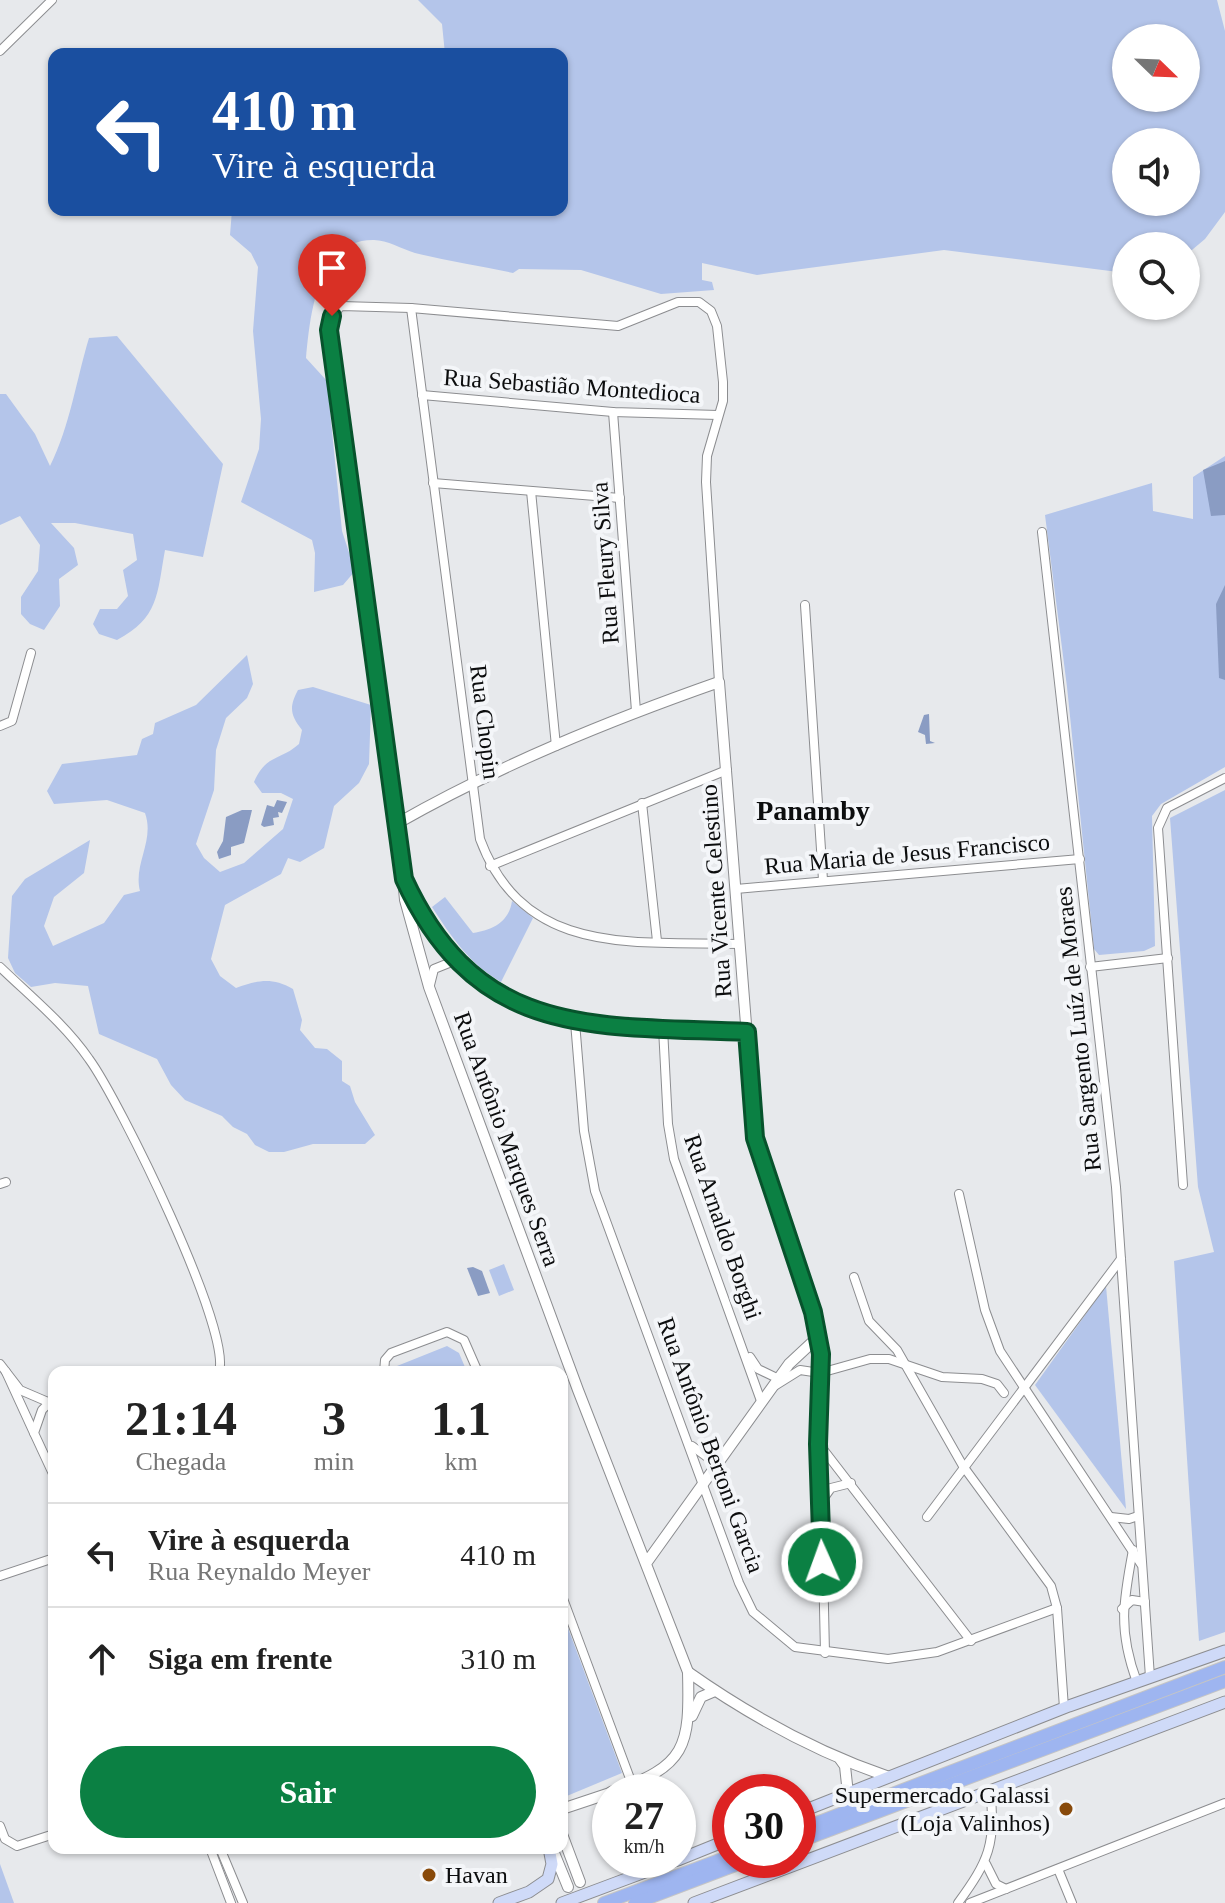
<!DOCTYPE html>
<html lang="pt">
<head>
<meta charset="utf-8">
<style>
  :root { --surface:#fff; --page:#f6f6f6; --text:#222; --muted:#767676; --line:#e0e0e0; --accent:#0b8043 }
  body { margin:0; font-family:"Times New Roman",serif; background:var(--page); color:var(--text); height:100vh; display:flex; flex-direction:column; font-size:30px; white-space:nowrap }
  * { box-sizing:border-box; margin:0 }
  p { font-size:26px; color:var(--muted) }
  .icon { flex:none; width:44px; height:44px; fill:none; stroke:currentColor; stroke-width:2; stroke-linecap:round; stroke-linejoin:round }
  .map { position:relative; flex:1; overflow:hidden }
  .panel { position:absolute; left:48px; top:1366px; width:520px; height:488px; display:flex; flex-direction:column; background:var(--surface); border-radius:16px; box-shadow:0 2px 6px #0004 }
  .panel>* { flex:none }
  .hud { position:absolute; left:48px; top:48px; width:520px; height:168px; border-radius:16px; box-shadow:0 2px 6px #0004; background:#1a4fa0; color:#fff; overflow:hidden }
  .needle { width:52px; rotate:113deg }
  .buttons { position:absolute; left:1112px; top:24px; display:grid; gap:16px }
  .buttons a { display:grid; place-items:center; width:88px; height:88px; border-radius:50%; background:var(--surface); box-shadow:0 2px 6px #0004; font-size:40px }
  .speed { position:absolute; left:592px; top:1774px; display:flex; gap:16px; font-size:40px; font-weight:700; text-align:center }
  .speed>* { display:grid; place-content:center; width:104px; height:104px; border-radius:50%; background:var(--surface); box-shadow:0 2px 6px #0004; line-height:1 }
  .speed small { font-size:20px; font-weight:400 }
  .speed .limit { border:12px solid #d22; background:#fff; color:#111 }
  .pin { position:absolute; display:grid; place-items:center; width:68px; height:68px; color:#fff; margin:-82px -34px; border-radius:50% 50% 50% 0; rotate:-45deg; box-shadow:0 0 8px #0007 }
  .pin .icon { rotate:45deg }
  .me { position:absolute; width:88px; margin:-44px; rotate:358deg; stroke-linejoin:round; filter:drop-shadow(0 0 6px #0008) }
  .turn { display:flex; align-items:center; gap:28px; height:168px; padding:0 32px; font-size:36px }
  .turn .icon { width:104px; height:104px; stroke-width:2.5 }
  .turn b { display:block; font-size:56px; line-height:68px }
  .eta { display:flex; justify-content:space-evenly; align-items:center; height:136px; text-align:center }
  .eta b { font-size:48px; font-weight:700; line-height:56px }
  .primary-button { display:flex; gap:16px; margin-top:auto; padding:16px 32px }
  .primary-button a { flex:1; height:92px; border-radius:48px; background:var(--accent); color:#fff; font-size:32px; font-weight:700; line-height:92px; text-align:center }
  ul { padding:0; list-style:none }
  li { display:flex; align-items:center; gap:24px; height:104px; padding:0 32px; border-top:2px solid var(--line) }
  li div { flex:1 }
  li b { display:block; font-size:30px }
  li em { font-style:normal }
  .map>svg:first-child { display:block }
  .green { fill:#b4c5ea; fill-rule:evenodd }
  .water { fill:#8a9cc3 }
  .lines { fill:none; stroke-linecap:round; stroke-linejoin:round }
  .minor-casing { stroke:#8c8d90; stroke-width:10 }
  .tertiary-casing { stroke:#8c8d90; stroke-width:12 }
  .secondary-casing { stroke:#8c8d90; stroke-width:13 }
  .primary-casing { stroke:#c5c5c5; stroke-width:14 }
  .minor { stroke:#fff; stroke-width:8 }
  .tertiary { stroke:#fff; stroke-width:10 }
  .secondary { stroke:#cfdaf8; stroke-width:11 }
  .primary { stroke:#9eb5f0; stroke-width:12 }
  .route-casing { stroke:#07532c; stroke-width:20 }
  .route { stroke:#0b8043; stroke-width:14 }
  .poi-dot { fill:#884a0b; stroke:#f4f6f9; stroke-width:3 }
  .labels { text-anchor:middle; dominant-baseline:central; stroke-width:8; stroke-linejoin:round; paint-order:stroke }
  .street-label { font-size:24px; fill:#0c0d0e; stroke:#f4f6f9 }
  .poi-label { font-size:24px; fill:#0c0d0e; stroke:#f4f6f9; text-anchor:end }
  .quarter-label { font-size:28px; font-weight:bold; fill:#0c0d0e; stroke:#f4f6f9 }
</style>
</head>
<body>
<div class="map">
<svg width="1225" height="1903" viewBox="0 0 1225 1903">
  <rect width="100%" height="100%" fill="#e7e9ec"/>
  <g class="green">
    <path d="M418,0H1217L1225,31V212L1205,239L1186,255V246H1126V273L944,250L757,275L702,263V280L712,282L714,290L661,294L581,270L519,269L513,273C481,266 447,261 415,253C402,249 387,240 374,240C316,239 310,318 306,358L327,381L342,531L355,571L343,585L314,592L315,553L312,540L241,502L259,449L261,419L253,331L258,267L251,253L230,235L232,210H562V54H445L442,24ZM1126,38H1186V98H1126ZM1126,142H1186V202H1126Z"/>
    <path d="M117,336L223,464L203,557L165,550C157,594 159,618 117,640L99,634L93,624L100,609H117L128,596L123,570L137,560L133,534L75,523H51L74,548L78,565L59,579L60,606L44,630L30,624L21,614V597L38,571L40,545L20,516L0,525V394H6L35,434L50,466C70,426 76,381 89,338Z"/>
    <polygon points="1225,456 1225,767 1161,804 1152,816 1155,946 1144,951 1099,955 1094,949 1067,687 1045,515 1152,483 1153,511 1193,519 1193,477"/>
    <path d="M247,655L253,684L247,698L226,718L216,750L214,790L196,844L204,858L220,872L244,863L283,829L293,799L281,793H262L254,782C266,754 280,761 299,744L302,730C290,715 289,707 298,690L313,687L371,705L369,764L359,783L334,806L324,848L300,862L288,858L281,874L225,905L211,959L220,976L236,988C258,980 272,977 293,989L302,1020L300,1030L315,1048L327,1049L342,1061V1081L350,1086L355,1102L375,1135L365,1144H313L284,1152H269L255,1145L247,1134L233,1127L222,1116L185,1100L171,1085L157,1059L99,1034L88,986L55,983L31,987L15,973L8,958L12,896L25,879L90,840L84,873L54,897L44,926L53,946L104,923L124,895L140,891C133,864 155,841 145,813L107,800L54,804L47,791L62,764L137,755L142,739L153,734L155,723L196,705Z"/>
    <polygon points="1225,790 1225,1632 1199,1641 1174,1261 1214,1252 1198,1187 1170,818"/>
    <path d="M445,897L473,933C493,930 509,922 512,901L533,918L501,982C469,963 452,938 432,907Z"/>
    <polygon points="504,1264 514,1290 499,1296 489,1270"/>
    <polygon points="1106,1286 1126,1509 1035,1385"/>
    <polygon points="447,1346 459,1353 467,1372 397,1372 397,1366"/>
    <polygon points="562,1612 622,1773 562,1798"/>
    <polygon points="0,1864 14,1903 0,1903"/>
  </g>
  <g class="water">
    <polygon points="1225,461 1225,515 1211,516 1203,470"/>
    <polygon points="1225,585 1225,680 1219,678 1216,604"/>
    <polygon points="929,714 930,741 935,743 926,744 925,735 918,732 924,715"/>
    <polygon points="277,800 287,802 282,813 278,812 279,817 273,818 274,825 264,827 261,825 267,805 274,807"/>
    <polygon points="252,810 244,843 231,847 231,855 219,859 217,852 223,841 226,817 242,810"/>
    <polygon points="473,1267 482,1271 490,1293 478,1296 467,1268"/>
  </g>
  <g class="lines">
    <g class="minor-casing">
      <g id="minor">
        <polyline points="0,51 52,0"/>
        <path d="M411,308L480,839C524,958 635,941 740,944"/>
        <polyline points="422,395 613,412 718,415"/>
        <polyline points="613,412 636,711"/>
        <polyline points="433,483 620,498"/>
        <polyline points="531,491 556,746"/>
        <polyline points="1042,532 1116,1187 1150,1677"/>
        <polyline points="805,605 823,880"/>
        <polyline points="0,726 12,721 31,653"/>
        <polyline points="642,803 657,941"/>
        <polyline points="398,823 329,330 332,316 341,306 411,308 618,326 678,302 699,302 711,311 717,326 723,382 723,401 707,456 706,482 719,682"/>
        <polyline points="490,866 727,770"/>
        <path d="M406,884C479,1039 598,1026 747,1032"/>
        <polyline points="736,889 1080,859"/>
        <path d="M0,967C30,996 65,1024 89,1059C119,1100 232,1330 219,1372"/>
        <polyline points="1090,967 1168,958"/>
        <polyline points="430,985 434,969 454,961"/>
        <polyline points="575,1022 584,1131 595,1191 739,1583 753,1612 795,1647 888,1659 937,1652 1057,1608"/>
        <polyline points="663,1028 668,1124 674,1159 761,1401"/>
        <polyline points="0,1184 6,1182"/>
        <polyline points="1183,1185 1158,828 1167,808 1225,778"/>
        <polyline points="959,1194 985,1310 1000,1351 1141,1564"/>
        <polyline points="854,1277 869,1321 897,1350 963,1466 1051,1586 1057,1608 1064,1708"/>
        <polyline points="818,1337 825,1653"/>
        <polyline points="750,1357 758,1369 779,1379"/>
        <polyline points="0,1364 20,1390 48,1402"/>
        <polyline points="6,1372 34,1433"/>
        <polyline points="384,1372 385,1360 391,1353 447,1332 464,1340 478,1372"/>
        <polyline points="776,1385 800,1370 820,1373 870,1359 889,1359 942,1377 982,1379 997,1384 1004,1393"/>
        <polyline points="54,1398 42,1410 34,1433 54,1476"/>
        <polyline points="819,1444 971,1641"/>
        <polyline points="692,1446 707,1457 722,1457"/>
        <polyline points="821,1502 831,1488 851,1483"/>
        <polyline points="927,1517 1121,1259"/>
        <polyline points="1111,1517 1129,1519 1138,1516"/>
        <path d="M1133,1550C1123,1602 1118,1631 1137,1682"/>
        <polyline points="0,1576 54,1558"/>
        <polyline points="562,1596 635,1792"/>
        <polyline points="1122,1609 1132,1600 1145,1602"/>
        <polyline points="0,1826 5,1839 17,1846 54,1834"/>
        <polyline points="210,1848 231,1903"/>
        <polyline points="220,1848 243,1903"/>
        <polyline points="986,1864 996,1884 1006,1889"/>
        <polyline points="1058,1869 1072,1903"/>
        <path d="M958,1903C988,1862 997,1843 990,1791"/>
        <polyline points="970,1903 1225,1803"/>
      </g>
    </g>
    <g class="tertiary-casing">
      <g id="tertiary">
        <path d="M688,1672C749,1715 819,1753 889,1777"/>
        <polyline points="692,1716 701,1697 715,1691"/>
        <polyline points="840,1759 845,1766 848,1794"/>
        <path d="M611,1792C687,1766 690,1747 688,1672L578,1390L429,987L405,900L398,823C500,765 608,721 719,682L755,1138L818,1337L789,1364L647,1562"/>
        <polyline points="562,1809 610,1793"/>
        <polyline points="562,1834 580,1882"/>
        <polyline points="552,1848 568,1887"/>
      </g>
    </g>
    <g class="secondary-casing">
      <g id="secondary">
        <polyline points="798,1813 1069,1706 1225,1651"/>
        <polyline points="678,1860 730,1839"/>
        <polyline points="499,1903 529,1892 548,1879 552,1864 549,1848"/>
        <polyline points="562,1903 677,1860"/>
        <polyline points="694,1903 1225,1702"/>
      </g>
    </g>
    <g class="primary-casing">
      <g id="primary">
        <polyline points="798,1830 1225,1667"/>
        <polyline points="798,1842 1225,1681"/>
        <polyline points="604,1903 730,1856"/>
        <polyline points="635,1903 749,1860"/>
      </g>
    </g>
    <use href="#minor" class="minor"/>
    <use href="#tertiary" class="tertiary"/>
    <use href="#secondary" class="secondary"/>
    <use href="#primary" class="primary"/>
  </g>
  <g class="lines">
    <g class="route-casing">
      <path id="route" d="M332,316L329,330L404,879C478,1040 594,1025 747,1032L755,1138L813,1312L821,1354L818,1444L822,1562"/>
    </g>
    <use href="#route" class="route"/>
  </g>
  <g class="poi-dot">
    <circle cx="1066" cy="1809" r="8"/>
    <circle cx="429" cy="1875" r="8"/>
  </g>
  <g class="labels">
    <g class="street-label">
      <text transform="translate(572 386) rotate(4)">Rua Sebastião Montedioca</text>
      <text transform="translate(605 563) rotate(-94)">Rua Fleury Silva</text>
      <text transform="translate(485 722) rotate(83)">Rua Chopin</text>
      <text transform="translate(907 854) rotate(-5)">Rua Maria de Jesus Francisco</text>
      <text transform="translate(716 891) rotate(-94)">Rua Vicente Celestino</text>
      <text transform="translate(1078 1029) rotate(-96)">Rua Sargento Luíz de Moraes</text>
      <text transform="translate(507 1139) rotate(70)">Rua Antônio Marques Serra</text>
      <text transform="translate(723 1227) rotate(71)">Rua Arnaldo Borghi</text>
      <text transform="translate(711 1445) rotate(70)">Rua Antônio Bertoni Garcia</text>
    </g>
    <g class="poi-label">
      <text x="1050" y="1795">Supermercado Galassi<tspan x="1050" dy="28">(Loja Valinhos)</tspan></text>
      <text x="445" y="1875" text-anchor="start">Havan</text>
    </g>
    <g class="quarter-label">
      <text x="813" y="810">Panamby</text>
    </g>
  </g>
</svg>
<div class="buttons">
<a><svg class="needle" viewBox="-14 -14 28 28"><path d="M0-13l5 13h-10z" fill="#e53935"/><path d="M0 13l5-13h-10z" fill="#767676"/></svg></a>
<a><svg class="icon" aria-label="sound" viewBox="0 0 24 24"><path d="M4 9h4l5-4v14l-5-4H4zM17 9q2 3 0 6"/></svg></a>
<a><svg class="icon" aria-label="search" viewBox="0 0 24 24"><circle cx="10" cy="10" r="6"/><path d="M15 15l6 6"/></svg></a>
</div>
<div class="speed"><div>27<small>km/h</small></div><div class="limit">30</div></div>
<div class="pin" style="left:332px;top:316px;background:#d93025"><svg class="icon" aria-label="arrive" viewBox="0 0 24 24"><path d="M6 21V4h12l-3 4 3 4H6"/></svg></div>
<svg class="me" style="left:822px;top:1562px" viewBox="-20 -20 40 40"><circle r="17" fill="#0b8043" stroke="#fff" stroke-width="3"/><path d="M0-11L8 9 0 5-8 9z" fill="#fff"/></svg>
<div class="hud">
<div class="turn"><svg class="icon" aria-label="left" viewBox="0 0 24 24"><path d="M17 20v-9H6M10 6l-5 5 5 5"/></svg><div><b>410 m</b>Vire à esquerda</div></div>
</div>
<section class="panel">
<div class="eta">
<div><b>21:14</b><p>Chegada</p></div>
<div><b>3</b><p>min</p></div>
<div><b>1.1</b><p>km</p></div>
</div>
<ul>
<li><svg class="icon" aria-label="left" viewBox="0 0 24 24"><path d="M17 20v-9H6M10 6l-5 5 5 5"/></svg><div><b>Vire à esquerda</b><p>Rua Reynaldo Meyer</p></div><em>410 m</em></li>
<li><svg class="icon" aria-label="ahead" viewBox="0 0 24 24"><path d="M12 20V5M6 11l6-6 6 6"/></svg><div><b>Siga em frente</b></div><em>310 m</em></li>
</ul>
<div class="primary-button"><a>Sair</a></div>
</section>
</div>
</body>
</html>
